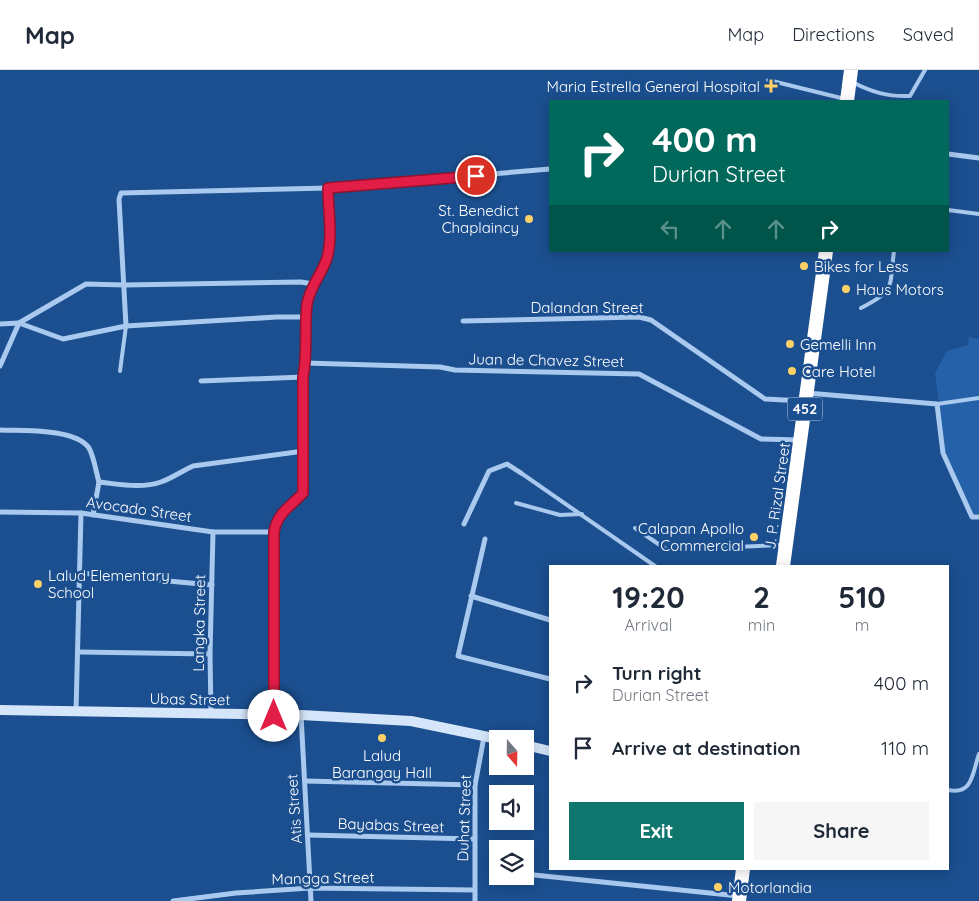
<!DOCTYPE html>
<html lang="en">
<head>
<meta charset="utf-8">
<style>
  :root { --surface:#fff; --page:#f6f6f7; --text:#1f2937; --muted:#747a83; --line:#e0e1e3; --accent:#0f766e }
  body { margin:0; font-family:Quicksand,sans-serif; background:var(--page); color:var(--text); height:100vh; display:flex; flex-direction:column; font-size:19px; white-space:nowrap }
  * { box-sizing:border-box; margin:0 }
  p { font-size:16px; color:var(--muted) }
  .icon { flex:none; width:28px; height:28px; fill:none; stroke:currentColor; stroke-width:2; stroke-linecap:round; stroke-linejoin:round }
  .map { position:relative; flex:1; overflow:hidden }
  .sheet { position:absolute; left:549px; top:495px; width:400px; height:305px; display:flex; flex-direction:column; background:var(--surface); border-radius:0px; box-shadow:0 2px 12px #0003 }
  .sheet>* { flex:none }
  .banner { position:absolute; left:549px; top:30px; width:400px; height:152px; border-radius:0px; box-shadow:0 2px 12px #0003; background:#00695c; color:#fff; overflow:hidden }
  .needle { width:32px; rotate:160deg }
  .fabs { position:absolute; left:489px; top:660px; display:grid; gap:10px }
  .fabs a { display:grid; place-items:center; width:45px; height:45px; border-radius:0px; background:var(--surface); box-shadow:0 2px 12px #0003; font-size:25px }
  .pin { position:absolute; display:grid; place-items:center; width:42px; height:42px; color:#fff; margin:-21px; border:2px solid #fff; border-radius:50%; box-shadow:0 1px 5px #0007 }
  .me { position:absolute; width:55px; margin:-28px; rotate:0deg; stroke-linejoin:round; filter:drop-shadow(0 0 4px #0008) }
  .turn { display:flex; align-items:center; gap:18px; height:105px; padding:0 20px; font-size:22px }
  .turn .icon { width:65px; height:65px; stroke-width:2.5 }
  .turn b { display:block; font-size:35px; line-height:42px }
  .lanes { display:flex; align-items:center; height:48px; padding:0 20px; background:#0003; justify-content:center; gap:25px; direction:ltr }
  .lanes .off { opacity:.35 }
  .eta { display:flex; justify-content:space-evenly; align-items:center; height:85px; text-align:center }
  .eta b { font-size:30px; font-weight:800; line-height:35px }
  .button { display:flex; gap:10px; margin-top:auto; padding:10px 20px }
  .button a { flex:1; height:58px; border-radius:0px; background:var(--accent); color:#fff; font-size:20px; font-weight:800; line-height:58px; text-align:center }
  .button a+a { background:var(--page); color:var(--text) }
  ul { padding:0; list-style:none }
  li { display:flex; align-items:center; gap:15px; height:65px; padding:0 20px }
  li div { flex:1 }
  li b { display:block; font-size:19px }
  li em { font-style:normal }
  header { display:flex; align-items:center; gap:30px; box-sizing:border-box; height:70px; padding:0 25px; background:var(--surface); border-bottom:1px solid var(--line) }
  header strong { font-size:24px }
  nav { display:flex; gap:28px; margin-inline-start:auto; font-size:18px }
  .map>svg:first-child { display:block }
  .green { fill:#2461a8 }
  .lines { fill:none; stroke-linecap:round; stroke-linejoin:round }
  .lane { stroke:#a9c9ee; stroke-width:4 }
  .street { stroke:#a9c9ee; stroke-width:5 }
  .secondary { stroke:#d6e6fa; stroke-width:10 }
  .highway { stroke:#fff; stroke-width:14 }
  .route-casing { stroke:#92132f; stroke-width:12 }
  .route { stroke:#e11d48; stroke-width:9 }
  .poi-dot { fill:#ffd166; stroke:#1b4f8f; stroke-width:2 }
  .labels { text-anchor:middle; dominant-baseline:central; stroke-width:5; stroke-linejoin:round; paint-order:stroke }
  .shield { fill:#1b4f8f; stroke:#bbcadd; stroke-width:1 }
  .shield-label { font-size:14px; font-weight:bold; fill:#fff }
  .poi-label { font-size:15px; fill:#fff; stroke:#1b4f8f; text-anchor:start }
  .street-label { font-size:15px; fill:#fff; stroke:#1b4f8f }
</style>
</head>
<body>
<header>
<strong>Map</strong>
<nav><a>Map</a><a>Directions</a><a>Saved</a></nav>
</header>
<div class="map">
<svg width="979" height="831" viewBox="0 0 979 831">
  <rect width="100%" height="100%" fill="#1b4f8f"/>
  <polygon class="green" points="969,267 979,269 979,444 973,444 945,381 935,303 947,281 968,275"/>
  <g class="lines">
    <g class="lane">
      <polyline points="768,10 845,29"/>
      <path d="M852,12C872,22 887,27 910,26L925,0"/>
      <polyline points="948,140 979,144"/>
      <path d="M861,238C896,220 889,219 894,181"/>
      <polyline points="120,301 126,256"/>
      <polyline points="937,334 979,328"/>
      <polyline points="521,403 655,496"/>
      <polyline points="516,433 560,445 582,444"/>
      <polyline points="635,458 667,480 782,475"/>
      <path d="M948,720C973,725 972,704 979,684"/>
    </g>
    <g class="street">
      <polyline points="948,84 979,88"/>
      <polyline points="463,251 639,247 651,250 765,329 803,331"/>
      <polyline points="0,254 19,253 63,269 126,256 277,247 306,247"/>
      <polyline points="126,256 119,129 121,123 328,118"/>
      <polyline points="305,293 440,297 455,300 639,304 761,369 799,370"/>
      <polyline points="0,296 19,253 86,214 125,215 301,212 313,214"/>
      <polyline points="201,311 303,307"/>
      <polyline points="807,323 937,334 943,383 972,447 979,447"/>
      <path d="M0,360C23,361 75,358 89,378C94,387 96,402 99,412"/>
      <polyline points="0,442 81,443 213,462 274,462"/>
      <path d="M93,445L99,412C119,414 141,419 161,412C172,408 182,401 193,396L304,381"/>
      <polyline points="464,454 489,401 507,394 521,403"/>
      <polyline points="485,469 458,586 550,609"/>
      <polyline points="80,503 212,515"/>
      <polyline points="471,526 550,550"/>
      <polyline points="79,582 210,584"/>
      <polyline points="76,642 81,443"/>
      <polyline points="211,644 210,584 213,462"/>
      <path d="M274,645V462C277,443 291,436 303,423V307C309,283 304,258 307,233C310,216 322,204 327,188C333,167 328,140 328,118L550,99"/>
      <polyline points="301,645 311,831"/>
      <polyline points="305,711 475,715"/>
      <polyline points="308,765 474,769"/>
      <polyline points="534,805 739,826"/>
      <polyline points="173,831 236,823 310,818 474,820"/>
      <polyline points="475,831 475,715 484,667"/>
    </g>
    <g class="secondary">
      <polyline points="0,640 301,645 411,651 498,669"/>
      <polyline points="525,675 550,681"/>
    </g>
    <g class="highway">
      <polyline points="847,31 851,0"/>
      <polyline points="783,496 826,181"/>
      <polyline points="739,831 743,799"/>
    </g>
  </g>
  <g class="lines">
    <g class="route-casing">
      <path id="route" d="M274,646V462C277,443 291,436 303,423V307C308,283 304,258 307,234C310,216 322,204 327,188C333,167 328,140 328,118L476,106"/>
    </g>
    <use href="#route" class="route"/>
  </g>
  <g class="poi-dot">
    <path d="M768.5 8.5h5v5h5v5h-5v5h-5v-5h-5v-5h5z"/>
    <circle cx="529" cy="149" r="5"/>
    <circle cx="804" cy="196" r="5"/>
    <circle cx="846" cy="219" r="5"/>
    <circle cx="790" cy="274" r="5"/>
    <circle cx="792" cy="301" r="5"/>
    <circle cx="754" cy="467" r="5"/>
    <circle cx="38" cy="514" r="5"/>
    <circle cx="382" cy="668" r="5"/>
    <circle cx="718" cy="817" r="5"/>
  </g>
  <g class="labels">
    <rect class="shield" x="787.5" y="327.5" width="35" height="23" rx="4"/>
    <g class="shield-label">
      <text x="805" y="339">452</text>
    </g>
    <g class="poi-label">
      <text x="760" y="16" text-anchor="end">Maria Estrella General Hospital</text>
      <text x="519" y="140" text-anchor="end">St. Benedict<tspan x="519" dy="17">Chaplaincy</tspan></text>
      <text x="814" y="196">Bikes for Less</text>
      <text x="856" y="219">Haus Motors</text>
      <text x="800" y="274">Gemelli Inn</text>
      <text x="802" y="301">Care Hotel</text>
      <text x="744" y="458" text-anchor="end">Calapan Apollo<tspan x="744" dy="17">Commercial</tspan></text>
      <text x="48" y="505">Lalud Elementary<tspan x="48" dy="17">School</tspan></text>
      <text x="382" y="685" text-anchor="middle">Lalud<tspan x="382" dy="17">Barangay Hall</tspan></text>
      <text x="728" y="817">Motorlandia</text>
    </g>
    <g class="street-label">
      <text x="587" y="237">Dalandan Street</text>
      <text transform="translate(546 290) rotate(1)">Juan de Chavez Street</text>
      <text transform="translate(777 426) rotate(-82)">J. P. Rizal Street</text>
      <text transform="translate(139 439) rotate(8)">Avocado Street</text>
      <text transform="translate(199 553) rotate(-89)">Langka Street</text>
      <text transform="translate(190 629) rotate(1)">Ubas Street</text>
      <text transform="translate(294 739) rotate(-94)">Atis Street</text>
      <text transform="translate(464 748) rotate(-88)">Duhat Street</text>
      <text transform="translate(391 755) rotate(2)">Bayabas Street</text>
      <text transform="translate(323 808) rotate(-1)">Mangga Street</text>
    </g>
  </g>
</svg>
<div class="fabs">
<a><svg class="needle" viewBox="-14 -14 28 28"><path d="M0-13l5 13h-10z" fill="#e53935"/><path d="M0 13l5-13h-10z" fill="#747a83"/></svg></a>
<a><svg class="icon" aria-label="sound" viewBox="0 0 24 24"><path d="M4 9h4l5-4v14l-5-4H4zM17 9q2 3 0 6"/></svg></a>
<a><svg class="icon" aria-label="layers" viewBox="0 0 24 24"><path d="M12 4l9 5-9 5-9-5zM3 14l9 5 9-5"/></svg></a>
</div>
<div class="pin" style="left:476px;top:106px;background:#d93025"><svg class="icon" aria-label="arrive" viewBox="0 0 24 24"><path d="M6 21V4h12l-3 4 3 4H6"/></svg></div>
<svg class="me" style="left:274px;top:646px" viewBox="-20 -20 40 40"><circle r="19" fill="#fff"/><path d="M0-13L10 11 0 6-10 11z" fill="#e11d48"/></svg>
<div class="banner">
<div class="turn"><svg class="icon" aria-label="right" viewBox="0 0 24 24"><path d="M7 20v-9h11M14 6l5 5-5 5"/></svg><div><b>400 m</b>Durian Street</div></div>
<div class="lanes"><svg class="icon off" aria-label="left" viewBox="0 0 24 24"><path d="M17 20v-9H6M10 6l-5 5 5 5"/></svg><svg class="icon off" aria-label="ahead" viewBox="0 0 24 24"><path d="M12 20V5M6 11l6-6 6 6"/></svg><svg class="icon off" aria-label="ahead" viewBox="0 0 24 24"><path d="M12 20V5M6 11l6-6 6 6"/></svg><svg class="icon" aria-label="right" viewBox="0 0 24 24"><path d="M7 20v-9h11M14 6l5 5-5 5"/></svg></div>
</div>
<section class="sheet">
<div class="eta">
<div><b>19:20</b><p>Arrival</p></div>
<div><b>2</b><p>min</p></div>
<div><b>510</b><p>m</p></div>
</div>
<ul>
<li><svg class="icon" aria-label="right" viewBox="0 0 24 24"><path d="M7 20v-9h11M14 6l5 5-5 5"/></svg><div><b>Turn right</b><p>Durian Street</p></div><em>400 m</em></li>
<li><svg class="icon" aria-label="arrive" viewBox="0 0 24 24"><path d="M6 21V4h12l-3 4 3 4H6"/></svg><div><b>Arrive at destination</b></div><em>110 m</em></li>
</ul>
<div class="button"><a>Exit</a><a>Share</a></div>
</section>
</div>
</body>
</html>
